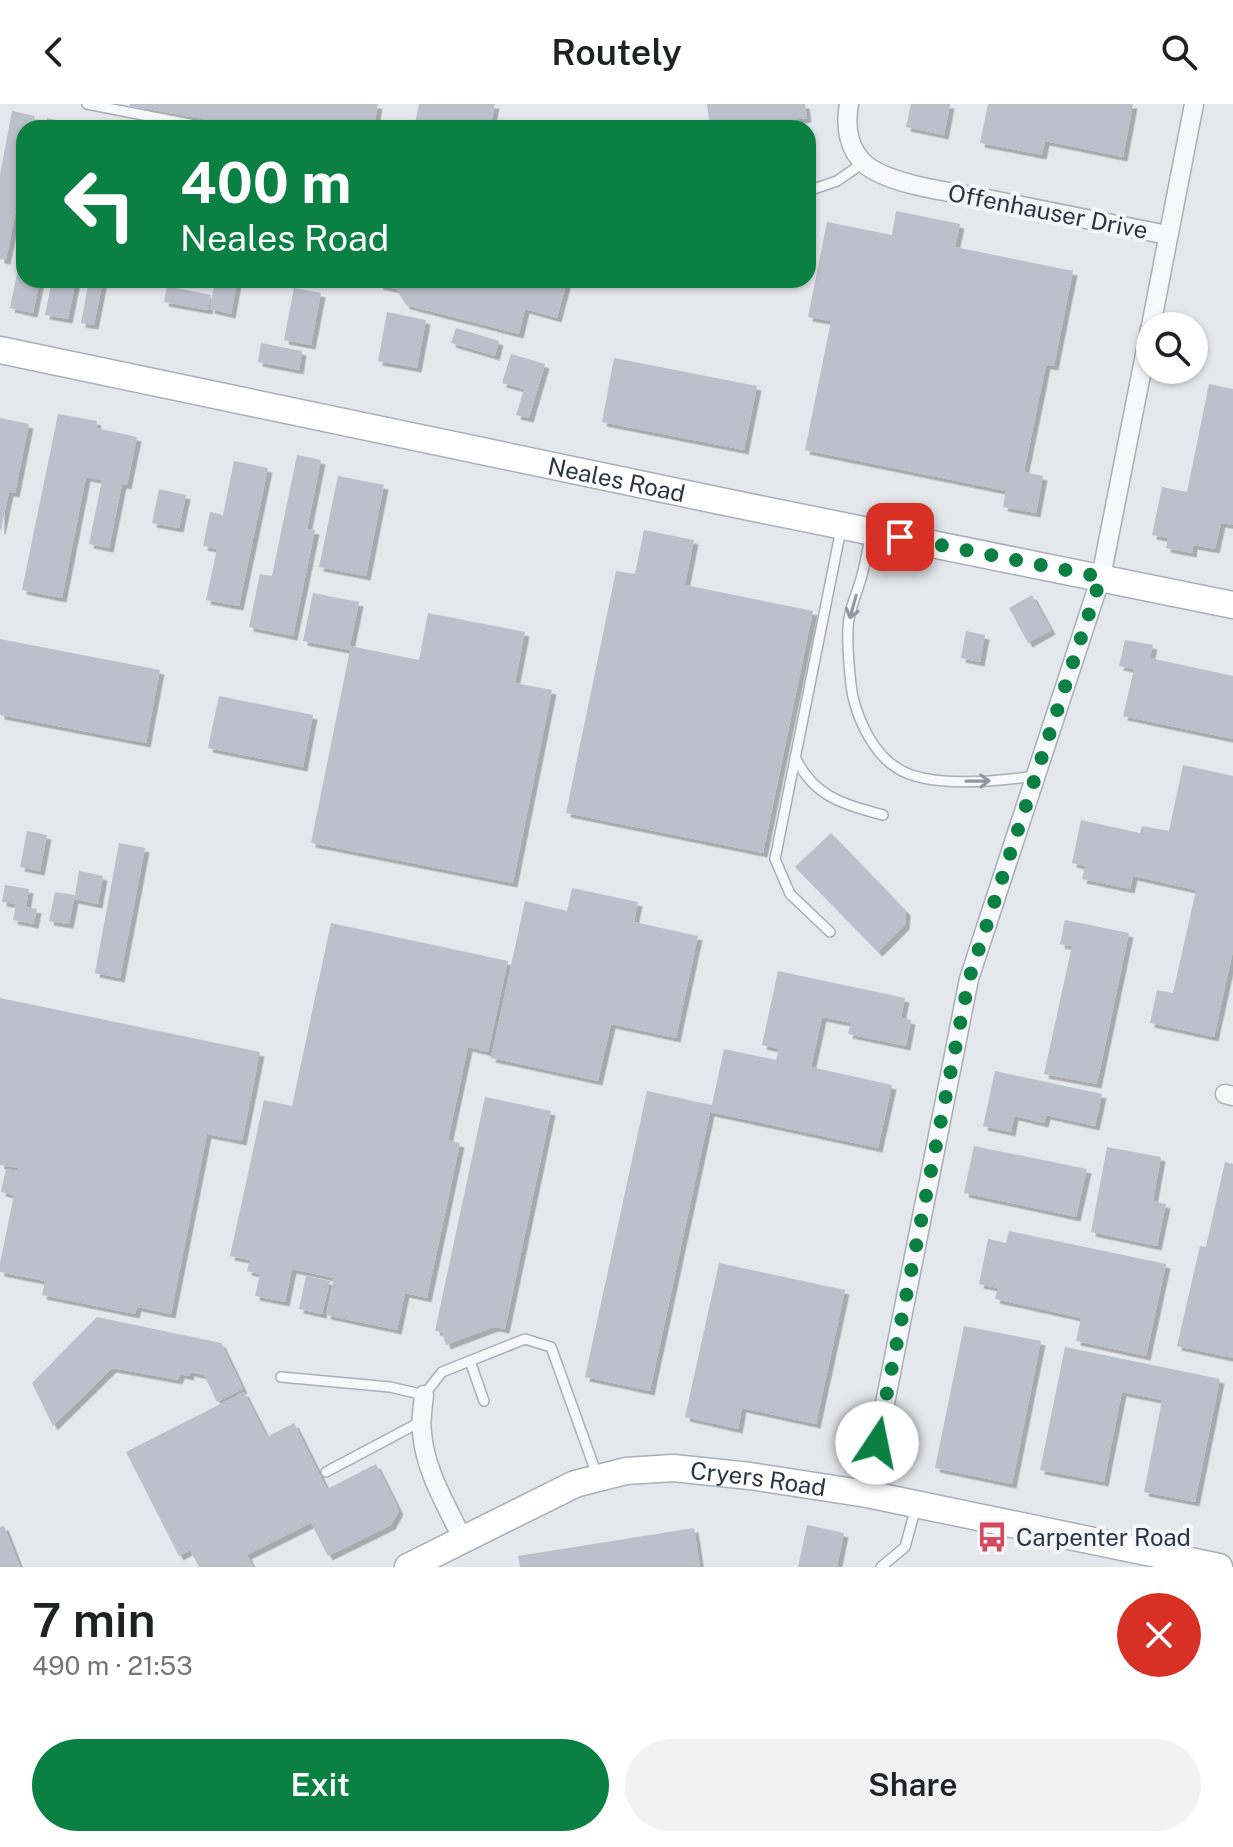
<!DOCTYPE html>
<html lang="en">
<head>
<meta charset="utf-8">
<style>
  :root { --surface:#fff; --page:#f2f2f2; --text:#202124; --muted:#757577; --accent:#0b8043 }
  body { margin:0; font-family:"Public Sans",sans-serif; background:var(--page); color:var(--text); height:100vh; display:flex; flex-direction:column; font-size:30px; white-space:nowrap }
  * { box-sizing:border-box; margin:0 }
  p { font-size:26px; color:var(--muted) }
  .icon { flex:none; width:44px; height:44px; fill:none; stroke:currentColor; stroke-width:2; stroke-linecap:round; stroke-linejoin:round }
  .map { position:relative; height:1463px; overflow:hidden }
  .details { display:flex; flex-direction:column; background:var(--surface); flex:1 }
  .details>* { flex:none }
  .guide { position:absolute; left:16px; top:16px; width:800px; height:168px; border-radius:24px; box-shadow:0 2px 6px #0004; background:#0b8043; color:#fff; overflow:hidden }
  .controls { position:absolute; left:1136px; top:208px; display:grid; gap:16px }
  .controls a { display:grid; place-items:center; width:72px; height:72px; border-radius:50%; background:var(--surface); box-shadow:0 2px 6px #0004; font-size:40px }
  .pin { position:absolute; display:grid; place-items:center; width:68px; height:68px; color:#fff; margin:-34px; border-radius:16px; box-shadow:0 4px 12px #0006 }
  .me { position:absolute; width:88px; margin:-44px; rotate:11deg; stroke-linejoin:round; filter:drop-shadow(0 0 6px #0008) }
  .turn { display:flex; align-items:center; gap:28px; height:168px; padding:0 32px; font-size:36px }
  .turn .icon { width:104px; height:104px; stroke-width:2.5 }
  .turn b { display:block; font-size:56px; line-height:68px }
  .round { display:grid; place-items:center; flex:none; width:84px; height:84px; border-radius:42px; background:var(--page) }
  .summary { display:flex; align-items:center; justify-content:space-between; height:136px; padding:0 32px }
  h1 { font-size:48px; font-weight:600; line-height:60px }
  .cta { display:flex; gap:16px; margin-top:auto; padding:16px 32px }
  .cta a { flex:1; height:92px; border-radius:48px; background:var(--accent); color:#fff; font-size:32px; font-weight:600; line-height:92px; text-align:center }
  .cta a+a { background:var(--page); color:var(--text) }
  header { display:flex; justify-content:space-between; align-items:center; height:104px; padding:0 32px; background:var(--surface); font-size:36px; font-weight:600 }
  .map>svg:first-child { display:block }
  .building { fill:#bbc0ca; filter:url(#shadow) }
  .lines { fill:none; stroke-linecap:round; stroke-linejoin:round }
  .lane-casing { stroke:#a9aeb7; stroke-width:12 }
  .street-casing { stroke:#a9aeb7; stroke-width:21 }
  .secondary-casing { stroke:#a9aeb7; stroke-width:29 }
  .lane { stroke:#f7f8fa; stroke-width:9 }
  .street { stroke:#f7f8fa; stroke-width:18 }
  .secondary { stroke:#fff; stroke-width:26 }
  .oneway { stroke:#9196a0 }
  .route { stroke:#0b8043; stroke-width:14; stroke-dasharray:0 25.2 }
  .labels { text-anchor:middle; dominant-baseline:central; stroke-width:8; stroke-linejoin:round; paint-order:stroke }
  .street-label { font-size:24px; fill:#2b3445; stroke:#f4f6f9 }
  .poi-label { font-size:24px; fill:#2b3445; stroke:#f4f6f9; text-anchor:start }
</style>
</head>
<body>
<header><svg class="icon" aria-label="back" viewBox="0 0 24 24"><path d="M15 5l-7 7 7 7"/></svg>Routely<svg class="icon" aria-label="search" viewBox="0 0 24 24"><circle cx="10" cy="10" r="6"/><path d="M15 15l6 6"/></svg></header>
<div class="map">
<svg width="1233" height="1463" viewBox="0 0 1233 1463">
  <defs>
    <filter id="shadow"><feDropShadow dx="4.5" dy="4.5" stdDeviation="0" flood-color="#0004"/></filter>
  </defs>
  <rect width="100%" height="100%" fill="#e4e7ec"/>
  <g class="building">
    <polygon points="130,0 378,0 374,24 253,24 130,2"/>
    <polygon points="419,0 495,0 490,24 414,24"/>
    <polygon points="707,0 805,0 807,14 762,19 763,24 734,24 734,22 710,24"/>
    <polygon points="911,0 950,0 944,31 906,23"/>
    <polygon points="988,0 1133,0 1123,53 1045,37 1042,51 980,39"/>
    <polygon points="12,7 35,12 32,24 24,24 24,67 6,156 0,155 0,71"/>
    <polygon points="47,14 71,19 70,24 45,24"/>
    <polygon points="896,107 960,120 955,143 1073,167 1054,262 1046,261 1024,368 1043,372 1036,409 1003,403 1006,387 805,346 831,217 808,213 827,118 892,131"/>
    <polygon points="23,140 24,140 24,176 40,176 33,209 10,204"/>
    <polygon points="52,176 76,176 68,215 45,211"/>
    <polygon points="89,176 103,176 94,221 81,219"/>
    <polygon points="215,176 237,178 231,210 210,205"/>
    <polygon points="380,176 567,176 557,214 525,205 519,230 406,201 396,185 378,181"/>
    <polygon points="167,182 211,191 208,206 164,198"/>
    <polygon points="294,184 321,189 311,241 284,236"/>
    <polygon points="387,208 426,216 417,264 378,257"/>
    <polygon points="456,224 499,237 495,252 451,239"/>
    <polygon points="261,239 302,247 299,266 258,258"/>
    <polygon points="511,250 545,260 529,314 516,311 524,285 502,279"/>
    <polygon points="614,254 757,282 744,346 602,318"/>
    <polygon points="1209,280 1233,285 1233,421 1221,419 1215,445 1193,441 1192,449 1166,444 1168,434 1152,431 1162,383 1187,388"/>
    <polygon points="58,310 97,317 96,324 137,333 127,381 122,380 109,444 89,440 102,376 86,373 62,494 22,486"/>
    <polygon points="0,314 29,320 15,389 9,388 1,426 0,426"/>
    <polygon points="297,351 321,356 307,425 315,426 293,532 249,523 260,470 272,472"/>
    <polygon points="234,357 268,364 239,502 206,496 217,445 203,442 210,408 223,411"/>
    <polygon points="338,372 384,381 366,472 319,463"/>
    <polygon points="159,385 186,391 179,424 152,419"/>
    <polygon points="644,426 694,436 685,481 813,507 763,749 566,709 616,467 635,470"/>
    <polygon points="313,489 359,498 350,542 419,556 428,509 525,528 515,579 552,586 513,779 311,739 350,546 303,537"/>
    <polygon points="1032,491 1051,526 1028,539 1009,504"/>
    <polygon points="966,527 985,531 980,558 961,554"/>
    <polygon points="0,535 160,566 146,639 0,611"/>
    <polygon points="1125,536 1153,541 1150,554 1233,572 1233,635 1123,612 1134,565 1119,562"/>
    <polygon points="219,592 313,611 303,663 208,644"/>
    <polygon points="1183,661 1233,672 1233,847 1214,933 1150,919 1157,886 1173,889 1196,786 1133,772 1130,785 1082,775 1085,762 1072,759 1081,716 1140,729 1142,722 1169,727"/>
    <polygon points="27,727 47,731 40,767 20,763"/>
    <polygon points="831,729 906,807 905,821 878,848 795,763"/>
    <polygon points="119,739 145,744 120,874 95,869"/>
    <polygon points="79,767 103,772 98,800 74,795 69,820 49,817 55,788 75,791"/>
    <polygon points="5,781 29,785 26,803 37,805 34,820 13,816 16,800 2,798"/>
    <polygon points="572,784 638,798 634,818 698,832 676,934 611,920 598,977 491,954 525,797 567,807"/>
    <polygon points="1065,816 1129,829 1097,980 1044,970 1072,842 1060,840"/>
    <polygon points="331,819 508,857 488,948 468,943 448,1036 460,1039 427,1194 405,1189 397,1226 326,1211 334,1174 292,1165 285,1198 255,1192 260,1170 247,1167 250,1156 230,1152 264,996 292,1002"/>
    <polygon points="778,867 905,894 901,914 911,916 906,942 848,930 851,919 822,913 811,963 892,981 878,1044 710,1008 650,1287 585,1273 647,987 712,1001 724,945 776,956 779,945 762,941"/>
    <polygon points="0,894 260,948 242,1037 207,1030 171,1210 137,1203 135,1210 42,1191 45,1177 0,1168 0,1159 14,1091 1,1088 6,1065 18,1067 19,1064 0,1061"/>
    <polygon points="995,967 1102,990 1095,1022 1046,1011 1044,1019 1014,1012 1011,1028 983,1022"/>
    <polygon points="485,993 551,1007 505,1225 494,1223 446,1241 442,1228 435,1227"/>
    <polygon points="974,1042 1087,1065 1076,1113 964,1089"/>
    <polygon points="1107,1043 1161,1053 1153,1097 1166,1100 1157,1142 1091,1128"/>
    <polygon points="1225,1058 1233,1060 1233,1254 1177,1242 1200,1142 1206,1143"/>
    <polygon points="1009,1127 1166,1160 1146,1252 1076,1237 1081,1214 995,1195 998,1184 979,1180 988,1135 1006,1139"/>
    <polygon points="719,1159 845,1186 816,1320 742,1304 738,1325 685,1313"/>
    <polygon points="306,1172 330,1177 322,1210 299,1205"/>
    <polygon points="97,1213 221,1239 243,1285 217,1298 204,1271 190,1268 189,1272 180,1270 178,1276 112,1264 53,1322 32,1279"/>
    <polygon points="964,1222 1041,1237 1012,1380 935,1364"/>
    <polygon points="1065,1243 1220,1275 1195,1398 1144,1388 1162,1296 1122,1288 1104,1378 1040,1366"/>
    <polygon points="244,1288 267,1333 294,1319 327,1385 376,1360 399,1406 391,1421 328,1452 311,1419 247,1451 253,1463 199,1463 190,1446 179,1452 126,1348"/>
    <polygon points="807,1421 844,1429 837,1463 798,1463"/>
    <polygon points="4,1422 20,1463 0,1463 0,1423"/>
    <polygon points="694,1424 700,1463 520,1463 518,1452"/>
  </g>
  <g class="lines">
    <g class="lane-casing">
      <g id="lane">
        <polyline points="87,0 210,24"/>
        <polyline points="808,87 837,77 863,59"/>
        <path d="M871,431C867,446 865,463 860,478C855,494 848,509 848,525C847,540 850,579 853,593C859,618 874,650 897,664C929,685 998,677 1036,672"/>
        <path d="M795,653C814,693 843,700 883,711"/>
        <polyline points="830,828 790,790 775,755 841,425"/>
        <polyline points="470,1257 484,1297"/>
        <polyline points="281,1273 390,1283 424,1291 442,1268 525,1235 551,1243 597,1371"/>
        <polyline points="326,1368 422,1317"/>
        <polyline points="881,1463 905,1443 916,1403"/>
      </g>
    </g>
    <g class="street-casing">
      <g id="street">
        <path d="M849,0C845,22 848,46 866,61C891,81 951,88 983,94C1045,107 1106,119 1168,131"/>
        <polyline points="1151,222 1194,0"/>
        <polyline points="1225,990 1233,992"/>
        <path d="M424,1291C423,1304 420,1317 422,1329C425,1367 447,1402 463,1436"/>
        <polyline points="867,1390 969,875 1101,473 1150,225"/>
      </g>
    </g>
    <g class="secondary-casing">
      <g id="secondary">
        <path id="s1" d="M0,246L730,399L1233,501"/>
        <path id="s2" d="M408,1463L575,1380L626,1367L673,1364L750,1372L867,1390L1219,1463"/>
      </g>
    </g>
    <use href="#lane" class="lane"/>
    <use href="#street" class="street"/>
    <use href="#secondary" class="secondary"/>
  </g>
  <defs><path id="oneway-shaft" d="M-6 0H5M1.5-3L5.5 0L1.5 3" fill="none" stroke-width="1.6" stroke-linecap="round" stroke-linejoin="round" transform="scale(2)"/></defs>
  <g class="oneway">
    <use href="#oneway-shaft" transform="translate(853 503) rotate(105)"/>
    <use href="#oneway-shaft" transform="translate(978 677) rotate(-1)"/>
  </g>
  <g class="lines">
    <polyline class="route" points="877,1339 969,875 1101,473 900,433"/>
  </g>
  <defs>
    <g id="bus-bare" transform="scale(2.4)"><path d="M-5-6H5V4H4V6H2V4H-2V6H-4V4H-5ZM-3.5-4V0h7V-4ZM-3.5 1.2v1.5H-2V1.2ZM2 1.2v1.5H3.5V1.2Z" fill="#d1495b" stroke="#f4f6f9" stroke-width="2.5" paint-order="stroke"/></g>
  </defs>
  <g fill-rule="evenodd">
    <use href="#bus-bare" x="992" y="1433"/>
  </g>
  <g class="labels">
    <g class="street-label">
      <text transform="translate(1048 107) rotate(11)">Offenhauser Drive</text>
      <text stroke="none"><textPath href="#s1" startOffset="630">Neales Road</textPath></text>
      <text stroke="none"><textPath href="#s2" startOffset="372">Cryers Road</textPath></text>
    </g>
    <g class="poi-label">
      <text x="1016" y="1433">Carpenter Road</text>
    </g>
  </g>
</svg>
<div class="controls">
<a><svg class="icon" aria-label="search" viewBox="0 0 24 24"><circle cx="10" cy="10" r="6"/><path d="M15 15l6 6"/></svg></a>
</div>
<div class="pin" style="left:900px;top:433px;background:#d93025"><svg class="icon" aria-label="arrive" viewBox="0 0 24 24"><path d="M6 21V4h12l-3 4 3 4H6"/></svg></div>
<svg class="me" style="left:877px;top:1339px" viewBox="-20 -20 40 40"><circle r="19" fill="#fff"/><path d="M0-13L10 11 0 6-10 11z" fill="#0b8043"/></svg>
<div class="guide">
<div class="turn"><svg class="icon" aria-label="left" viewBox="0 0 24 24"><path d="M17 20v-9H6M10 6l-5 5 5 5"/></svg><div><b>400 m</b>Neales Road</div></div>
</div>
</div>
<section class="details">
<div class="summary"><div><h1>7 min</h1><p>490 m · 21:53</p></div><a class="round" style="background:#d93025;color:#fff"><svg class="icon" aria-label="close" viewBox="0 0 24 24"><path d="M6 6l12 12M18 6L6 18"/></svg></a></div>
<div class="cta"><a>Exit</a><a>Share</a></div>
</section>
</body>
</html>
